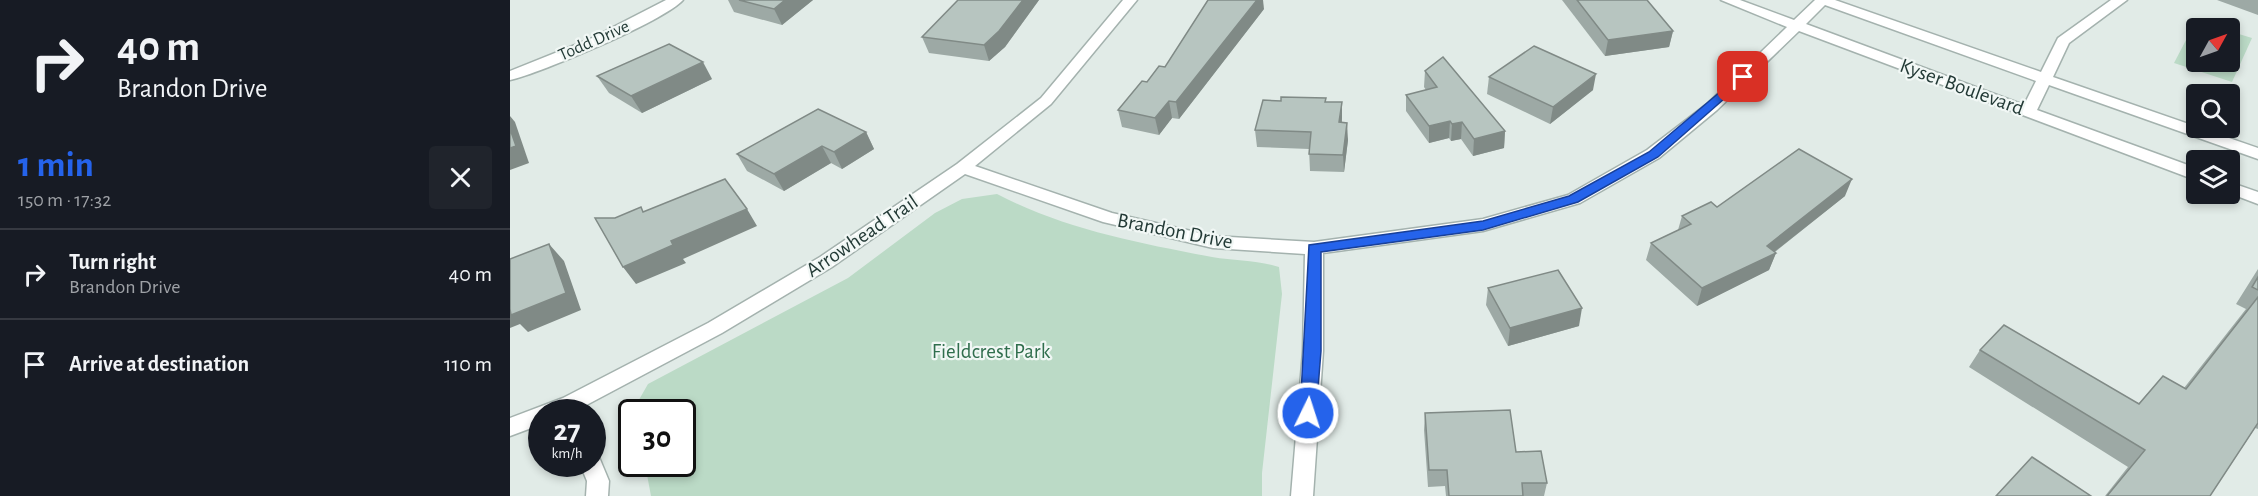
<!DOCTYPE html>
<html lang="en">
<head>
<meta charset="utf-8">
<style>
  :root { --surface:#171b24; --page:#20242c; --text:#f1f3f6; --muted:#9ea1a6; --line:#363941; --accent:#2563eb }
  body { margin:0; font-family:"Alegreya Sans",sans-serif; background:var(--page); color:var(--text); height:100vh; display:flex; flex-direction:column; font-size:22px; white-space:nowrap }
  * { box-sizing:border-box; margin:0 }
  p { font-size:20px; color:var(--muted) }
  .icon { flex:none; width:33px; height:33px; fill:none; stroke:currentColor; stroke-width:2; stroke-linecap:round; stroke-linejoin:round }
  .map { position:relative; flex:1; overflow:hidden }
  .drawer { display:flex; flex-direction:column; background:var(--surface); width:510px }
  .drawer>* { flex:none }
  .banner { background:#171b24; color:var(--text); overflow:hidden }
  .needle { width:39px; rotate:50deg }
  .controls { position:absolute; left:1676px; top:18px; display:grid; gap:12px }
  .controls a { display:grid; place-items:center; width:54px; height:54px; border-radius:6px; background:var(--surface); box-shadow:0 3px 9px #0003; font-size:30px }
  .speed { position:absolute; left:18px; top:399px; display:flex; gap:12px; font-size:30px; font-weight:700; text-align:center }
  .speed>* { display:grid; place-content:center; width:78px; height:78px; border-radius:50%; background:var(--surface); box-shadow:0 3px 9px #0003; line-height:1 }
  .speed small { font-size:15px; font-weight:400 }
  .speed .limit { border:3px solid #111; border-radius:9px; background:#fff; color:#111 }
  .pin { position:absolute; display:grid; place-items:center; width:51px; height:51px; color:#fff; margin:-26px; border-radius:12px; box-shadow:0 3px 9px #0006 }
  .me { position:absolute; width:66px; margin:-33px; rotate:4deg; stroke-linejoin:round; filter:drop-shadow(0 0 4px #0008) }
  .turn { display:flex; align-items:center; gap:21px; height:126px; padding:0 18px; font-size:27px }
  .turn .icon { width:78px; height:78px; stroke-width:2.5 }
  .turn b { display:block; font-size:42px; line-height:51px }
  .round { display:grid; place-items:center; flex:none; width:63px; height:63px; border-radius:6px; background:var(--page) }
  .summary { display:flex; align-items:center; justify-content:space-between; height:102px; padding:0 18px }
  h1 { font-size:36px; font-weight:700; line-height:45px; color:var(--accent) }
  ul { padding:0; list-style:none }
  li { display:flex; align-items:center; gap:18px; height:90px; padding:0 18px; border-top:2px solid var(--line) }
  li div { flex:1 }
  li b { display:block; font-size:22px }
  li em { font-style:normal }
  main { display:flex; flex:1; min-height:0 }
  .map>svg:first-child { display:block }
  .green { fill:#bbdac6 }
  .lines { fill:none; stroke-linecap:round; stroke-linejoin:round }
  .minor-casing { stroke:#a4b2ae; stroke-width:3 }
  .minor { fill:#fff; fill-rule:evenodd }
  .wall { fill:#9da9a5 }
  .shaded-wall { fill:#808a86 }
  .building { fill:#b7c5c0; stroke:#808a86; stroke-width:1.5 }
  .route { fill:#2563eb; stroke:#184099; stroke-width:1.5 }
  .labels { text-anchor:middle; dominant-baseline:central; stroke-width:4.5; stroke-linejoin:round; paint-order:stroke }
  .far-street-label { font-size:18px; fill:#233a36; stroke:#f1f7f5 }
  .street-label { font-size:21px; fill:#233a36; stroke:#f1f7f5 }
  .park-label { font-size:21px; fill:#306e4d; stroke:#f1f7f5 }
</style>
</head>
<body>
<main>
<section class="drawer">
<div class="banner">
<div class="turn"><svg class="icon" aria-label="right" viewBox="0 0 24 24"><path d="M7 20v-9h11M14 6l5 5-5 5"/></svg><div><b>40 m</b>Brandon Drive</div></div>
</div>
<div class="summary"><div><h1>1 min</h1><p>150 m · 17:32</p></div><a class="round"><svg class="icon" aria-label="close" viewBox="0 0 24 24"><path d="M6 6l12 12M18 6L6 18"/></svg></a></div>
<ul>
<li><svg class="icon" aria-label="right" viewBox="0 0 24 24"><path d="M7 20v-9h11M14 6l5 5-5 5"/></svg><div><b>Turn right</b><p>Brandon Drive</p></div><em>40 m</em></li>
<li><svg class="icon" aria-label="arrive" viewBox="0 0 24 24"><path d="M6 21V4h12l-3 4 3 4H6"/></svg><div><b>Arrive at destination</b></div><em>110 m</em></li>
</ul>
</section>
<div class="map">
<svg width="1748" height="496" viewBox="0 0 1748 496">
  <rect width="100%" height="100%" fill="#e1ebe7"/>
  <g class="green">
    <polygon points="1686,21 1710,28 1686,28 1686,62 1719,62 1719,31 1742,38 1722,82 1664,63"/>
    <path d="M487,194C554,229 628,243 702,257C725,261 747,260 769,267L772,294L752,473V496H141L135,464H172V412H122L138,384L338,278L425,213L452,199Z"/>
  </g>
  <g class="lines">
    <g class="minor-casing">
      <g id="minor">
        <path d="M156,0H173C154,21 31,73 0,80V71L80,39Z"/>
        <path d="M613,0H627L541,104L465,166L602,213L703,236L804,242L973,219L1058,195L1137,150L1197,104L1277,27L1211,0H1230L1284,20L1305,0H1325L1531,72L1548,38L1601,0H1617L1559,43L1543,77L1748,148V159L1539,85L1527,110L1686,168V179L1680,178L1289,31L1207,110L1149,158L1070,203L973,231L813,253V351L803,496H781L793,351L795,254L703,248L593,222L455,174L322,267L212,333L67,410L32,412V424L0,436V418L53,398L198,323L310,257L447,164L531,98ZM1315,5L1526,81L1514,105L1296,24Z"/>
        <polygon points="1719,182 1748,192 1748,204 1719,193"/>
        <polygon points="82,455 89,457 99,481 98,496 76,496 77,481 70,464 82,464"/>
      </g>
    </g>
    <use href="#minor" class="minor"/>
  </g>
  <g class="wall">
    <polygon points="218,0 303,0 272,25 224,12"/>
    <polygon points="474,0 529,0 495,47 479,61 419,53 412,37"/>
    <polygon points="1052,0 1137,0 1163,31 1159,47 1095,56"/>
    <polygon points="1707,0 1748,0 1748,15"/>
    <polygon points="754,9 669,119 662,118 649,135 612,127 608,110 655,67"/>
    <polygon points="915,71 995,131 994,148 963,156 951,139 941,141 939,138 919,143 896,111 896,95 916,90 914,87"/>
    <polygon points="87,76 202,79 132,113 99,93"/>
    <polygon points="979,77 1083,90 1040,124 977,94"/>
    <polygon points="816,98 816,102 832,118 832,122 838,140 834,172 800,171 799,149 747,147 745,130"/>
    <polygon points="356,132 364,149 332,169 321,163 274,191 237,171 227,154"/>
    <polygon points="1335,196 1265,252 1266,253 1259,270 1187,306 1136,260 1141,243 1168,230 1172,216 1207,207"/>
    <polygon points="1748,269 1748,429 1745,428 1700,496 1595,496 1618,467 1459,367 1470,350 1629,403 1653,376 1674,388 1736,309 1726,304"/>
    <polygon points="978,288 1069,326 998,346 976,305"/>
    <polygon points="915,413 1006,452 1037,483 1034,496 936,496 935,486 918,487 914,430"/>
  </g>
  <g class="shaded-wall">
    <polygon points="275,0 303,0 272,25 264,9"/>
    <polygon points="513,0 529,0 495,47 479,61 474,45"/>
    <polygon points="747,0 753,0 754,9 669,119 666,102"/>
    <polygon points="1163,31 1159,47 1095,56 1098,40"/>
    <polygon points="193,62 202,79 132,113 121,96"/>
    <polygon points="1086,74 1083,90 1040,124 1043,107"/>
    <polygon points="659,101 662,118 649,135 645,118"/>
    <polygon points="832,102 832,118 830,139 829,122"/>
    <polygon points="0,116 5,122 19,163 0,170"/>
    <polygon points="940,121 939,138 919,143 919,126"/>
    <polygon points="952,122 951,139 941,141 942,124"/>
    <polygon points="837,123 838,140 834,172 833,155"/>
    <polygon points="995,131 994,148 963,156 964,139"/>
    <polygon points="356,132 364,149 332,169 324,152"/>
    <polygon points="312,146 321,163 274,191 264,174"/>
    <polygon points="1342,179 1335,196 1259,256 1266,253 1259,270 1187,306 1192,288 1257,246"/>
    <polygon points="237,209 247,226 173,259 176,263 126,284 113,267 161,241"/>
    <polygon points="39,244 54,261 71,310 18,332 10,324 0,328 0,306"/>
    <polygon points="1072,308 1069,326 998,346 1000,328"/>
  </g>
  <g class="building">
    <polygon points="229,0 275,0 264,9"/>
    <polygon points="448,0 513,0 489,31 474,45 412,37"/>
    <polygon points="698,0 747,0 666,102 659,101 645,118 608,110 632,81 637,82 649,66 655,67"/>
    <polygon points="1067,0 1137,0 1163,31 1098,40"/>
    <polygon points="159,44 193,62 121,96 87,76"/>
    <polygon points="1024,46 1086,74 1043,107 979,77"/>
    <polygon points="933,57 995,131 964,139 952,122 942,124 940,121 919,126 896,95 927,87 915,71"/>
    <polygon points="771,97 816,98 815,102 832,102 829,122 837,123 833,155 799,154 801,132 745,130 753,100 771,101"/>
    <polygon points="308,109 356,132 324,152 312,146 264,174 227,154"/>
    <polygon points="0,129 6,146 0,148"/>
    <polygon points="1289,149 1342,179 1257,246 1266,253 1192,288 1141,243 1181,224 1172,216 1201,202 1207,207"/>
    <polygon points="215,179 237,209 161,241 163,245 113,267 85,218 105,218 131,207 133,212"/>
    <polygon points="39,244 56,293 1,315 0,309 0,259"/>
    <polygon points="1048,270 1072,308 1000,328 978,288"/>
    <polygon points="1748,277 1748,290 1742,287"/>
    <polygon points="1748,297 1748,423 1700,496 1597,496 1635,450 1470,350 1494,325 1629,404 1653,376 1676,389"/>
    <polygon points="1000,410 1006,452 1031,451 1037,483 1012,483 1013,496 939,496 937,470 919,470 915,413"/>
    <polygon points="1522,457 1581,496 1486,496"/>
  </g>
  <polygon class="route" points="1230,75 1239,77 1148,157 1068,202 973,230 811,252 811,351 806,413 804,418 792,418 790,413 799,245 973,221 1059,196 1139,152"/>
  <g class="labels">
    <g class="far-street-label">
      <text transform="translate(84 41) rotate(-24)">Todd Drive</text>
    </g>
    <g class="street-label">
      <text transform="translate(1452 87) rotate(20)">Kyser Boulevard</text>
      <text transform="translate(665 231) rotate(11)">Brandon Drive</text>
      <text transform="translate(352 236) rotate(-34)">Arrowhead Trail</text>
    </g>
    <g class="park-label">
      <text x="481" y="351">Fieldcrest Park</text>
    </g>
  </g>
</svg>
<div class="controls">
<a><svg class="needle" viewBox="-14 -14 28 28"><path d="M0-13l5 13h-10z" fill="#e53935"/><path d="M0 13l5-13h-10z" fill="#9ea1a6"/></svg></a>
<a><svg class="icon" aria-label="search" viewBox="0 0 24 24"><circle cx="10" cy="10" r="6"/><path d="M15 15l6 6"/></svg></a>
<a><svg class="icon" aria-label="layers" viewBox="0 0 24 24"><path d="M12 4l9 5-9 5-9-5zM3 14l9 5 9-5"/></svg></a>
</div>
<div class="speed"><div>27<small>km/h</small></div><div class="limit">30</div></div>
<div class="pin" style="left:1233px;top:77px;background:#d93025"><svg class="icon" aria-label="arrive" viewBox="0 0 24 24"><path d="M6 21V4h12l-3 4 3 4H6"/></svg></div>
<svg class="me" style="left:798px;top:413px" viewBox="-20 -20 40 40"><circle r="17" fill="#2563eb" stroke="#fff" stroke-width="3"/><path d="M0-11L8 9 0 5-8 9z" fill="#fff"/></svg>
</div>
</main>
</body>
</html>
